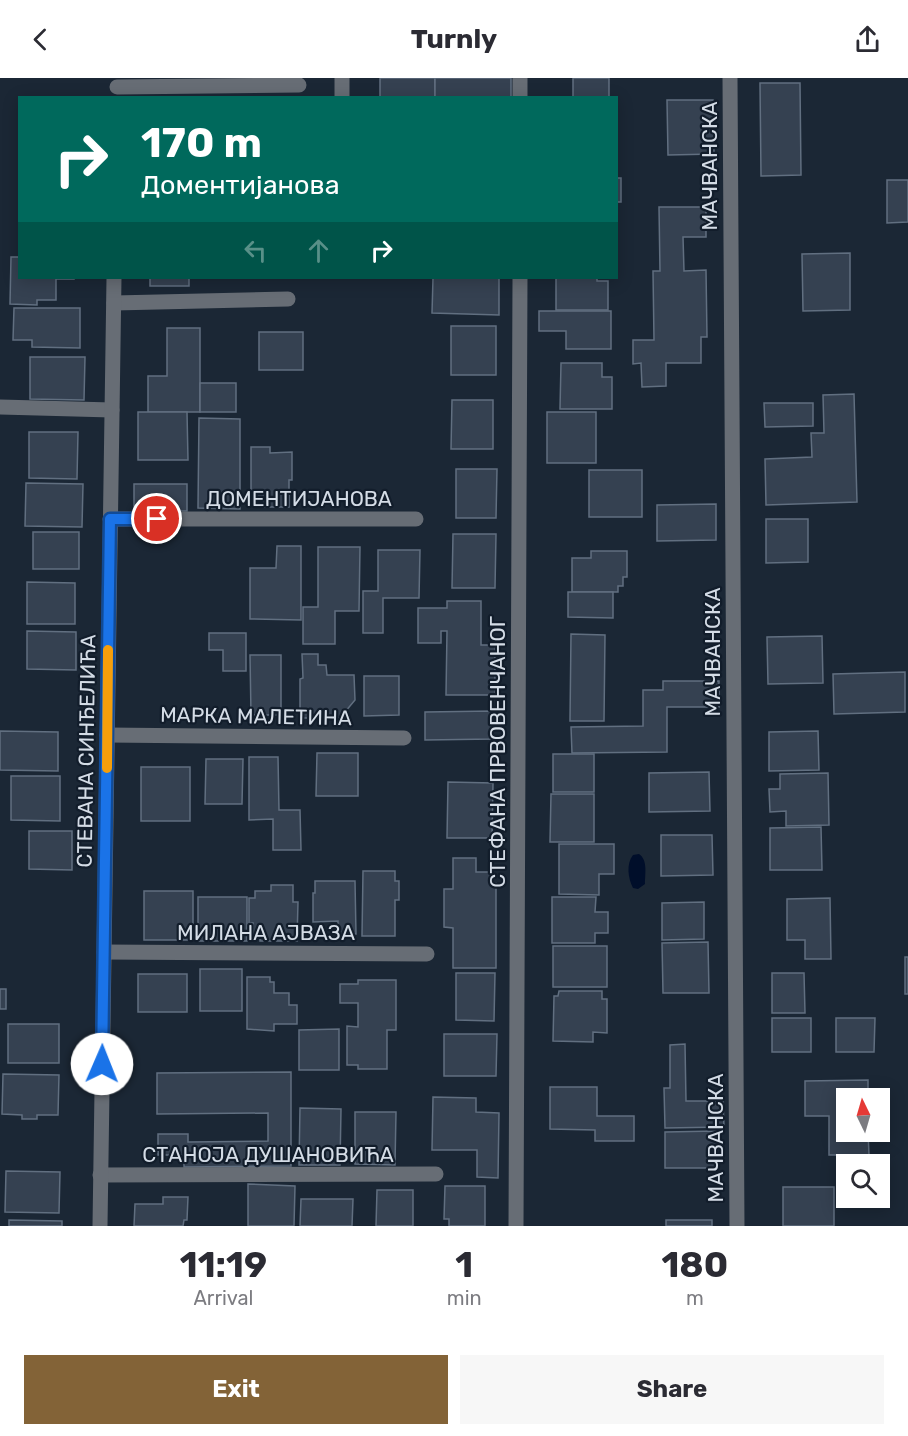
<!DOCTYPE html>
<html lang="en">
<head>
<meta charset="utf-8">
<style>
  :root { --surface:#fff; --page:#f7f7f7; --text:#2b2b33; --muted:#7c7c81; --accent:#836337 }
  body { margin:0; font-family:Rubik,sans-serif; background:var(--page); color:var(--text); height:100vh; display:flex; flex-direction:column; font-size:22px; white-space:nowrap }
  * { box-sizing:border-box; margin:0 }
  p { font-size:20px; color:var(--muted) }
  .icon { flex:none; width:33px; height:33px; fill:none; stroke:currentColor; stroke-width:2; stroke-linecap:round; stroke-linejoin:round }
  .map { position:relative; height:1148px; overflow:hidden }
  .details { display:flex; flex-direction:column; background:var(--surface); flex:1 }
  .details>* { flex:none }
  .guide { position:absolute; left:18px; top:18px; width:600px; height:183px; border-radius:0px; box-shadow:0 3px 15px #0003; background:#00695c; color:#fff; overflow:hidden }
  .needle { width:39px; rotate:355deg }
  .tools { position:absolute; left:836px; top:1010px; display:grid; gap:12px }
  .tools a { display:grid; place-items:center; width:54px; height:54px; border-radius:0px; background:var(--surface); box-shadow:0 3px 15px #0003; font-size:30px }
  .pin { position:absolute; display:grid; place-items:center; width:51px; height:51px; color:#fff; margin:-26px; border:3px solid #fff; border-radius:50%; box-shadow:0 2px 6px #0007 }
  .me { position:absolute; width:66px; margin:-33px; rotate:1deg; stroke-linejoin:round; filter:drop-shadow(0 0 4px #0008) }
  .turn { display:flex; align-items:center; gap:21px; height:126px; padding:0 24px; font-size:27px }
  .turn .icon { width:78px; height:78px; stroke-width:2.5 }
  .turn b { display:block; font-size:42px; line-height:51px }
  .lanes { display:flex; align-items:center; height:57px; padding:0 24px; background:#0003; justify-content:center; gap:30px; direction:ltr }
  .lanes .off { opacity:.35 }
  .eta { display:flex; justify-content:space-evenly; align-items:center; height:102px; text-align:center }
  .eta b { font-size:36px; font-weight:700; line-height:42px }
  .button { display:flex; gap:12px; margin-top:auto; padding:12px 24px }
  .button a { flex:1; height:69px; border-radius:0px; background:var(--accent); color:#fff; font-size:24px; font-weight:700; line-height:69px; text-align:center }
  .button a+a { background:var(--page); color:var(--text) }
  header { display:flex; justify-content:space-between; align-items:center; height:78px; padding:0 24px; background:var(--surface); font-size:27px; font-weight:700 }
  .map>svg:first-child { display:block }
  .water { fill:#000e2a }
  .building { fill:#354151; stroke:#616f80; stroke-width:1.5 }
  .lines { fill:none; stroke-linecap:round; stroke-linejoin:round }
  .minor { stroke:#676d75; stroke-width:15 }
  .route-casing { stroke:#114b97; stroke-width:15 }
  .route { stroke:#1a73e8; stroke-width:10 }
  .slow { stroke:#f59e0b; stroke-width:10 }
  .labels { text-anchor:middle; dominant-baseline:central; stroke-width:4.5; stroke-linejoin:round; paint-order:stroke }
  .street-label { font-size:21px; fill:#d4dce6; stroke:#121d2b }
</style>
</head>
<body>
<header><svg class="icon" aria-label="back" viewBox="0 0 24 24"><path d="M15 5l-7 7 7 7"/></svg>Turnly<svg class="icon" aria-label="share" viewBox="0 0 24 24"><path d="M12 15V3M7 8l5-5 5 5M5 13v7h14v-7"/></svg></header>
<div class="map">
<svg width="908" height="1148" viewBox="0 0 908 1148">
  <rect width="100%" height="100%" fill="#1b2735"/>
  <path class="water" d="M639,776C648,782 645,796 645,806L638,811L633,810C628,800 626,786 633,777Z"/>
  <g class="building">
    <rect x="380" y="0" width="55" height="20"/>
    <rect x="435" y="0" width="76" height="20"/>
    <polygon points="573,0 609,0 609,20 569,20 573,19"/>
    <polygon points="760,5 800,5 801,97 761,98"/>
    <polygon points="667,22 713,22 714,76 668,77"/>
    <rect x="616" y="100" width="5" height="24"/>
    <polygon points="887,102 908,102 908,144 887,145"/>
    <polygon points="659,129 706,129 706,159 683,159 684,193 706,192 707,259 701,259 701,285 666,285 666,308 642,309 641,285 633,286 633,262 654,262 653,193 660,193"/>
    <polygon points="850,175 850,232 803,233 802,176"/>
    <polygon points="11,179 20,179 20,200 74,200 74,201 56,201 56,222 37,222 37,227 10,226"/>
    <rect x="150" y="200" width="39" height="8"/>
    <polygon points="433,200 499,200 499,237 432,235"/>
    <polygon points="556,200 597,200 597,203 608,203 608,232 556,232"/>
    <polygon points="14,230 80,230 80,270 32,269 32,262 13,262"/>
    <polygon points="539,233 611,233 611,271 566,271 566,253 539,253"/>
    <rect x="451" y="248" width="45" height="49"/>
    <polygon points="167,250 200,250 200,334 148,334 148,298 167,298"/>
    <rect x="259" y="254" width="44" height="38"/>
    <polygon points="30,279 85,279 84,322 30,321"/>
    <polygon points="561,285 602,285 602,299 612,299 612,331 560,331"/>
    <rect x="200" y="305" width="36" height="29"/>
    <polygon points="854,316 857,424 766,427 765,381 812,379 811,355 824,355 823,317"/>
    <polygon points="452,322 493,322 493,371 451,371"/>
    <polygon points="764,325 813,325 813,348 765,349"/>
    <polygon points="138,334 187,334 188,382 138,382"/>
    <rect x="547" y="334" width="49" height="51"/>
    <polygon points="199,340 240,341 240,431 198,430"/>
    <polygon points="29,354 78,354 77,401 29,400"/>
    <polygon points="251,369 270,369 270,375 292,374 292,402 289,402 289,429 257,429 251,419"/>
    <polygon points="456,391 497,391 496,440 456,440"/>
    <rect x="589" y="392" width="53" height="47"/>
    <polygon points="26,405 83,406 82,449 25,448"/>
    <rect x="134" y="406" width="53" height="27"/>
    <polygon points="716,426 716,462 657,463 657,427"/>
    <polygon points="766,441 808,441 808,484 766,485"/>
    <rect x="33" y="454" width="46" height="37"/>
    <polygon points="453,456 496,456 495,510 452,510"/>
    <polygon points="277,468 301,468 301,542 250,541 250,490 276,490"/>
    <polygon points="318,469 360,469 359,533 335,533 335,566 303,566 303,529 318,529"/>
    <polygon points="378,472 420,472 419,520 383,520 383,555 363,555 363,513 378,513"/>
    <polygon points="591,473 627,473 627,499 623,499 623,508 618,508 618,514 572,514 572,480 591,480"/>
    <polygon points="27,504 75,505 75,546 27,546"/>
    <polygon points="568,514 613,514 613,540 568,539"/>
    <polygon points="447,523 481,523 481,567 495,567 495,617 446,617 447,553 441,553 441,565 418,565 418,530 447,530"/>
    <polygon points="27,553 76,554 76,592 27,591"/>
    <polygon points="209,555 246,555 246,593 223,593 223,572 209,572"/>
    <polygon points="571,556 605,557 604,643 570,643"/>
    <polygon points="822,558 823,605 768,606 767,559"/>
    <polygon points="302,576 318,576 318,587 326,587 327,597 354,597 355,622 340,640 300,640 300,601 303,600"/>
    <polygon points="250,577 281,577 281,637 251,637"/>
    <polygon points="905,594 905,634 834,636 833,596"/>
    <polygon points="364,598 399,598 399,637 364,638"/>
    <polygon points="663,603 719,603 719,629 667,629 667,674 572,675 571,649 643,648 643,612 663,612"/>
    <polygon points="493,633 493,661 425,662 425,634"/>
    <polygon points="0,653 58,654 58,693 0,692"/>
    <polygon points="818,653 819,692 769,693 769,654"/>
    <polygon points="317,675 358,675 358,718 316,718"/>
    <rect x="553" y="676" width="41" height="38"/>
    <polygon points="249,679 278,679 279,732 300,732 301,772 273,772 273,741 249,742"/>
    <polygon points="206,681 243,681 242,726 205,726"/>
    <rect x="141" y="689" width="49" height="54"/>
    <polygon points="709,694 710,733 649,734 649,695"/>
    <polygon points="828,695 829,747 786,748 786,733 770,734 769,711 780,711 780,696"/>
    <polygon points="11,698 60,698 60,743 11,742"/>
    <polygon points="448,704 493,705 492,760 447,760"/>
    <polygon points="551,716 594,716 594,764 550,764"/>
    <polygon points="821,749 822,792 770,792 770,750"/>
    <polygon points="29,753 72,753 72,792 29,791"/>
    <polygon points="661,757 712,757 713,797 661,798"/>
    <polygon points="559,766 614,766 614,796 599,796 599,817 559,816"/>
    <polygon points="453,780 476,780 476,794 490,794 490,806 496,805 496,890 453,890 453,850 444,849 444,811 453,811"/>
    <polygon points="363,793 395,793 395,803 399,803 399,822 395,822 395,858 362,858"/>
    <polygon points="315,803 355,803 356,856 338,856 338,843 313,844 313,815 315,815"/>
    <polygon points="271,807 293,807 293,824 298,824 297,863 260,863 260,859 253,858 253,845 249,845 249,820 255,820 255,813 271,813"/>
    <rect x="144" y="813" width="49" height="49"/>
    <rect x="198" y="819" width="49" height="44"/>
    <polygon points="552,819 596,819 595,834 608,834 608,855 595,855 595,865 552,865"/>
    <polygon points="830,820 831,881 805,881 805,862 787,862 787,821"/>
    <polygon points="704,824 704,861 662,862 662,825"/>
    <polygon points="708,864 709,915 663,915 662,865"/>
    <rect x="553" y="868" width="54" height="41"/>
    <rect x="905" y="879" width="3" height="37"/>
    <rect x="200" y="891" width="42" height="42"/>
    <polygon points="456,895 495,895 494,943 456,942"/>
    <polygon points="772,895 804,895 805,935 772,935"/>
    <rect x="138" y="896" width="49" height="38"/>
    <polygon points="247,899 270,899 270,904 274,904 274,915 289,915 289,927 297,927 297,946 274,946 274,953 247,951"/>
    <polygon points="358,902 396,902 396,952 387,952 387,991 358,991 358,987 347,987 347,948 358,949 358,925 340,925 340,906 358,906"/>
    <rect x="0" y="911" width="6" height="20"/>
    <polygon points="559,913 602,913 602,921 607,921 607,955 593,954 593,964 553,963 554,918 558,918"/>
    <rect x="772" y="940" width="39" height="34"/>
    <polygon points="836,940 875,940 874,974 836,974"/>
    <rect x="8" y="946" width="51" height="39"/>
    <polygon points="339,951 339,992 299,992 299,952"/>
    <polygon points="444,956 497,956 496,998 444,998"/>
    <polygon points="685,966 686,1023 723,1023 724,1049 665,1050 664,1010 670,1010 670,967"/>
    <polygon points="291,994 291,1088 184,1089 184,1077 158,1077 158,1056 188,1056 188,1064 268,1063 268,1035 157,1036 157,995"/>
    <polygon points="3,996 59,997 58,1037 37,1037 37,1041 22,1041 22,1037 2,1036"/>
    <polygon points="868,1002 868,1020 846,1020 846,1053 868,1053 869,1077 829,1077 829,1038 805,1038 805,1003"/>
    <polygon points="550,1009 597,1009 597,1038 634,1038 634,1063 595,1063 595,1052 550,1051"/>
    <polygon points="433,1019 476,1020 476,1034 499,1035 498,1100 477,1099 477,1072 432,1072"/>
    <polygon points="300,1030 341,1031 340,1087 299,1087"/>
    <polygon points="355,1034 396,1034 395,1087 355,1086"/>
    <polygon points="717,1053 717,1090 665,1090 665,1054"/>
    <polygon points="6,1093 60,1094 59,1135 5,1134"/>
    <polygon points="248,1106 295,1108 294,1148 248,1148"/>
    <polygon points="445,1108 485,1108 485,1148 449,1148 449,1141 444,1141"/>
    <rect x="783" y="1109" width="51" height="39"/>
    <polygon points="377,1112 413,1112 413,1148 376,1148"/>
    <polygon points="163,1119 188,1119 187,1142 184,1142 183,1148 134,1148 135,1126 163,1126"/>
    <polygon points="301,1121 353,1121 352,1148 300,1148"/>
    <polygon points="9,1142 62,1143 62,1148 9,1148"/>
    <rect x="666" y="1142" width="46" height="6"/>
  </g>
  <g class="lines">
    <g class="minor">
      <polyline points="342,0 342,20"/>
      <polyline points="730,0 737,1148"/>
      <polyline points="117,9 299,7"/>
      <polyline points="520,20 520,0"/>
      <polyline points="114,225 288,221"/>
      <polyline points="0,329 112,332"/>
      <polyline points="110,441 416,441"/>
      <polyline points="107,657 404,660"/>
      <polyline points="104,874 427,876"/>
      <polyline points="100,1097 436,1096"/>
      <polyline points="100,1148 114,200"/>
      <polyline points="516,1148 520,200"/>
    </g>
  </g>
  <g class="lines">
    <g class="route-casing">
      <polyline id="route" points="102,986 110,441 157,441"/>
    </g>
    <use href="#route" class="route"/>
    <polyline class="slow" points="107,690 108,572"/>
  </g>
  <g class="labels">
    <g class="street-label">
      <text transform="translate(709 88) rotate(-90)">МАЧВАНСКА</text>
      <text x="299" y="420">ДОМЕНТИЈАНОВА</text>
      <text transform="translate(712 574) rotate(-90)">МАЧВАНСКА</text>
      <text transform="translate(256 638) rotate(1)">МАРКА МАЛЕТИНА</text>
      <text transform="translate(86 673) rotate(-89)">СТЕВАНА СИНЂЕЛИЋА</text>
      <text transform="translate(497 674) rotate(-90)">СТЕФАНА ПРВОВЕНЧАНОГ</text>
      <text x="266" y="854">МИЛАНА АЈВАЗА</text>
      <text transform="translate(715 1060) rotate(-90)">МАЧВАНСКА</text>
      <text x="268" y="1076">СТАНОЈА ДУШАНОВИЋА</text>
    </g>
  </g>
</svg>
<div class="tools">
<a><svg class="needle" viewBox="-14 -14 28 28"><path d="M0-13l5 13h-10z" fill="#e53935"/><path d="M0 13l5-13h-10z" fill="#7c7c81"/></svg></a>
<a><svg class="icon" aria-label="search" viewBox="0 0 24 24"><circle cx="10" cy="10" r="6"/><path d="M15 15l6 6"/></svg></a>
</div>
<div class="pin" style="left:157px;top:441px;background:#d93025"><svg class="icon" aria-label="arrive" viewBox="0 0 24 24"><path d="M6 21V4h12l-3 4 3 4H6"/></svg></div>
<svg class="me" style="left:102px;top:986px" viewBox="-20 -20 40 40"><circle r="19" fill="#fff"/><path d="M0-13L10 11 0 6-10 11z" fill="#1a73e8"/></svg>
<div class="guide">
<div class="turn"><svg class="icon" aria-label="right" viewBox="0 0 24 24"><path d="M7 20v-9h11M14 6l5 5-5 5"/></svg><div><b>170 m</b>Доментијанова</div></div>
<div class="lanes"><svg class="icon off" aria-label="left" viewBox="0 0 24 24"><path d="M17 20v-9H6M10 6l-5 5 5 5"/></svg><svg class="icon off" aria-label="ahead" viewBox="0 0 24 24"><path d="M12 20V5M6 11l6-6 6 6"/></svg><svg class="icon" aria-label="right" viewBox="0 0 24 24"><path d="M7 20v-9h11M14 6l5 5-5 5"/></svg></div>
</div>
</div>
<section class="details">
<div class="eta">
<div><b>11:19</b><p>Arrival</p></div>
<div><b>1</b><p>min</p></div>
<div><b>180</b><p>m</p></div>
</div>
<div class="button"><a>Exit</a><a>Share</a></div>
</section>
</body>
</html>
